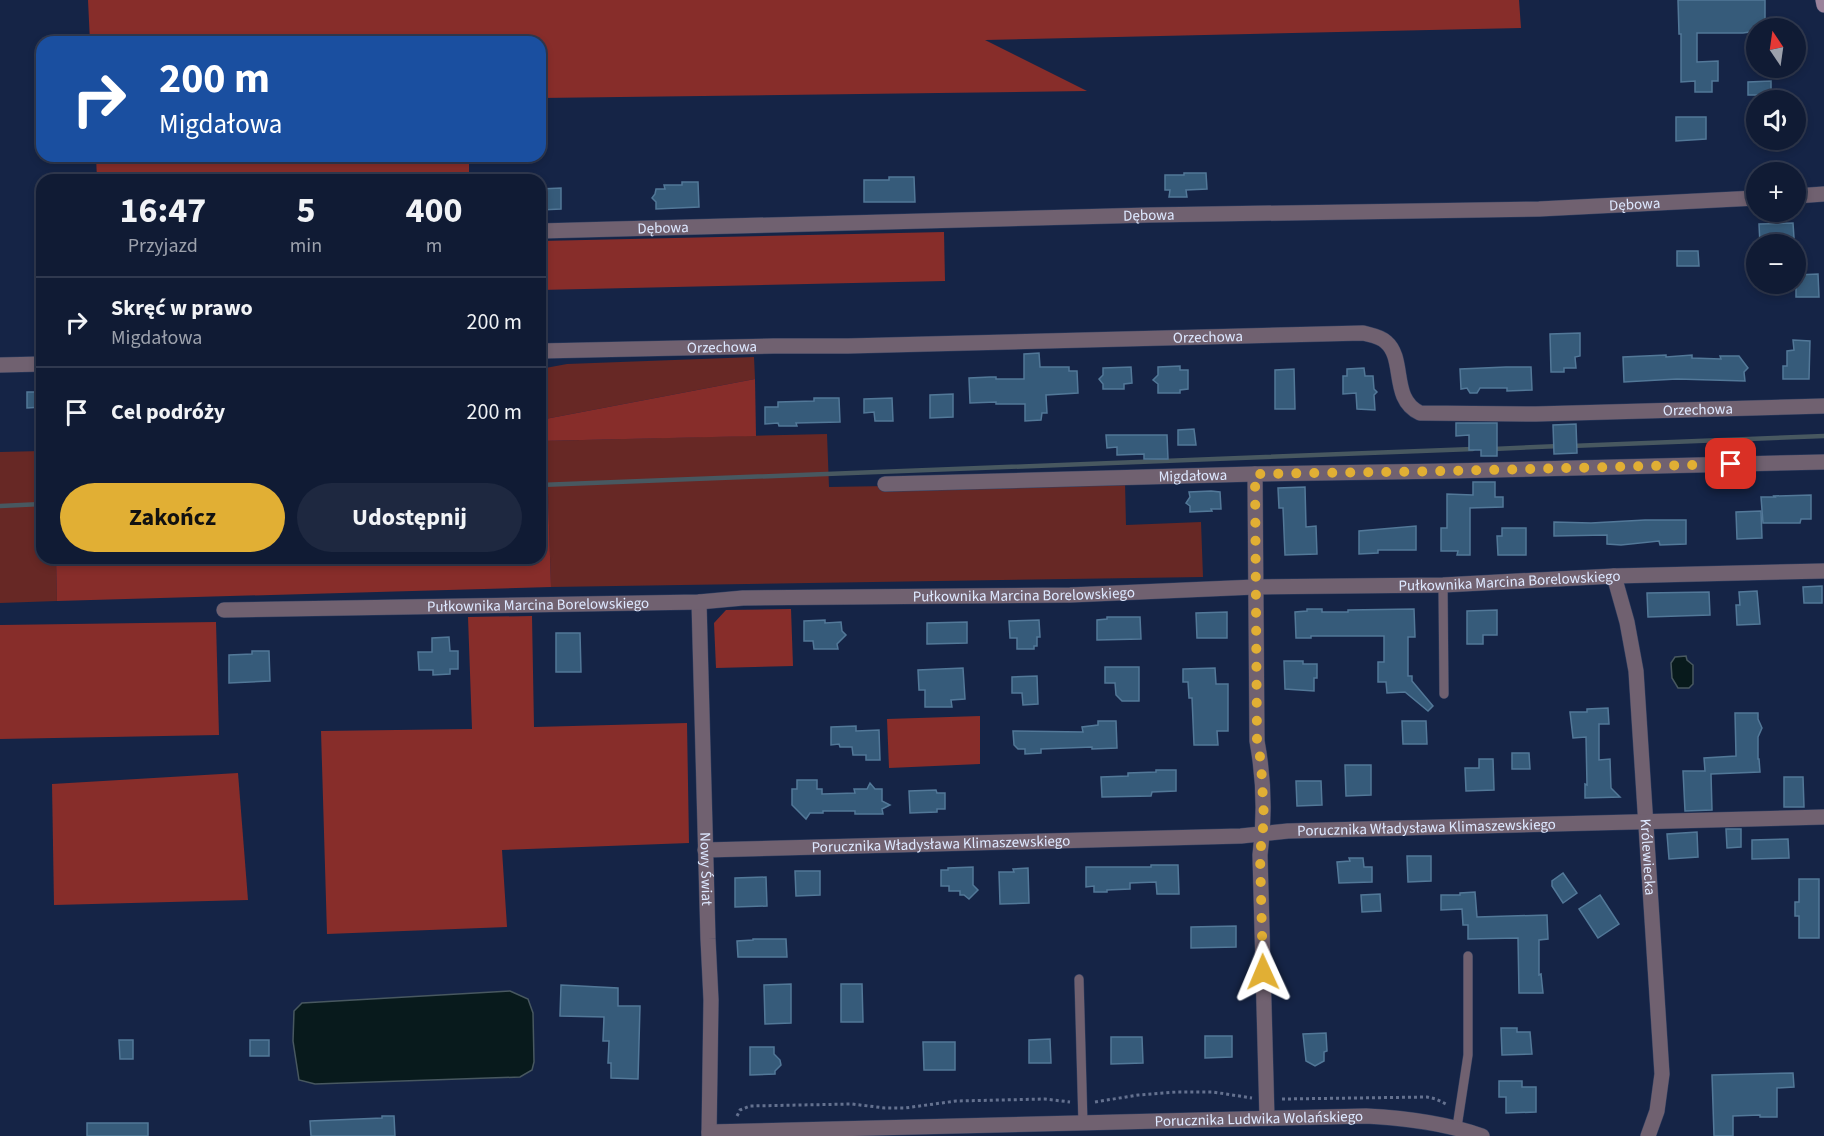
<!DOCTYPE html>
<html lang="pl">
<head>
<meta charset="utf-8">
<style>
  :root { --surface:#101b34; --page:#1e2840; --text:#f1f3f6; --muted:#9ca1ac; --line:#30394f; --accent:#e1af34 }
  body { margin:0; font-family:"Source Sans 3",sans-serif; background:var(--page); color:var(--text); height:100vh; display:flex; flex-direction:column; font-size:22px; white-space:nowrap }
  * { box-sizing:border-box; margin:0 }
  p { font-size:20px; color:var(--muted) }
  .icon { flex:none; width:33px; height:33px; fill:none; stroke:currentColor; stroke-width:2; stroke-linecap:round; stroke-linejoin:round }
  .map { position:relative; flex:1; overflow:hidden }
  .sheet { position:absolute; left:36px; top:174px; width:510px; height:390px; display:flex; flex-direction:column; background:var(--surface); border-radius:18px; box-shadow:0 3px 9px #0003,0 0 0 2px var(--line) }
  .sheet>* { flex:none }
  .top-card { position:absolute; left:36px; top:36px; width:510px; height:126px; border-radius:18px; box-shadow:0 3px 9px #0003,0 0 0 2px var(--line); background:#1a4fa0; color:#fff; overflow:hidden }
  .needle { width:39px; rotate:347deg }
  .fabs { position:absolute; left:1746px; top:18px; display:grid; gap:12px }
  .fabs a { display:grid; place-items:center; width:60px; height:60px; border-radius:50%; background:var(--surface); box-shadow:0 3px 9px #0003,0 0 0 2px var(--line); font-size:30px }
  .pin { position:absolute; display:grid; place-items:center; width:51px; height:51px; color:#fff; margin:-26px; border-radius:12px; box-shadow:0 3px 9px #0006 }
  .me { position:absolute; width:66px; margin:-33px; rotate:359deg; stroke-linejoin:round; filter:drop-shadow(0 0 4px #0008) }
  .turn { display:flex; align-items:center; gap:21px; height:126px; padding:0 24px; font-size:27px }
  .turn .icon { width:78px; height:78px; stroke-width:2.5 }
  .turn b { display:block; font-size:42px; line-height:51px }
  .eta { display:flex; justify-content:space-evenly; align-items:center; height:102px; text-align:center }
  .eta b { font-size:36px; font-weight:700; line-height:42px }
  .action { display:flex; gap:12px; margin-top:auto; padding:12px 24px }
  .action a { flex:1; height:69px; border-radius:36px; background:var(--accent); color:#111; font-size:24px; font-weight:700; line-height:69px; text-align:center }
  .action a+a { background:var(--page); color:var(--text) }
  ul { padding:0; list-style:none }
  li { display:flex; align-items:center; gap:18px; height:90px; padding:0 24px; border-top:2px solid var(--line) }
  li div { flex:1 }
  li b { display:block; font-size:22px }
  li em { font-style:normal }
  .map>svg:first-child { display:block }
  .green { fill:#672825 }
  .forest { fill:#872d2a }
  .water { fill:#081a1c; stroke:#485860; stroke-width:1.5 }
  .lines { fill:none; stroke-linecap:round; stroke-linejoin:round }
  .stream { stroke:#485860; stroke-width:4.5 }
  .building { fill:#365b7a; stroke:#527898; stroke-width:1.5 }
  .lane-casing { stroke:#313f60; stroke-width:10 }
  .street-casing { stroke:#313f60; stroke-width:16 }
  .secondary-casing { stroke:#313f60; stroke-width:16 }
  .path { stroke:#64718f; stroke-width:3; stroke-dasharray:3 3; stroke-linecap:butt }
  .lane { stroke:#706170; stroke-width:9 }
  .street { stroke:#706170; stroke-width:15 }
  .secondary { stroke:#9a829b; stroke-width:15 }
  .route { stroke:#e1af34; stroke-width:10; stroke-dasharray:0 18 }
  .labels { text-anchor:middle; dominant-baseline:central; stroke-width:4.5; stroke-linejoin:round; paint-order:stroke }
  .street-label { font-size:15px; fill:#dde8ff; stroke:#0c1a3b }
</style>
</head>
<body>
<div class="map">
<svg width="1824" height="1136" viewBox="0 0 1824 1136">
  <rect width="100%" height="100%" fill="#152446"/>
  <g class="green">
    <polygon points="754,357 755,379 540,420 540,369 567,364"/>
    <polygon points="827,434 829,487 1125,482 1126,525 1201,522 1203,577 551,587 548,494 540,494 540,441"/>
    <polygon points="42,451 42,558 56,558 57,601 0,603 0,452"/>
  </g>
  <g class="forest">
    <polygon points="88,0 1519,0 1521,28 985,40 1087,91 540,98 540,42 90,42"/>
    <polygon points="96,156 469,156 469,180 97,180"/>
    <polygon points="944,232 945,281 540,290 540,241"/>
    <polygon points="755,379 756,436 540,441 540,420"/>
    <polygon points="540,494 548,494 551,587 57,601 56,558 540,558"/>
    <polygon points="791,609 793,666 716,668 714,623 726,610"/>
    <polygon points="532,616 534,727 687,723 689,843 502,850 507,927 327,934 321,731 472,729 468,617"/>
    <polygon points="216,622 219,735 0,739 0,625"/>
    <polygon points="980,716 980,764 889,768 887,719"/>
    <polygon points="238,773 248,900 54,905 52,784"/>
  </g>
  <g class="water">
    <polygon points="1686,656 1687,660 1693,665 1693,684 1689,688 1678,688 1672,678 1671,663 1675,657"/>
    <polygon points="510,991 528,999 533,1013 534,1062 532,1070 520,1077 315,1084 299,1080 293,1041 294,1011 302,1003"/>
  </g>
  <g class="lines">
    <g class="stream">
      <polyline points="1571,446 1824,436"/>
      <polyline points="1493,449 1560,446"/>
      <polyline points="540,485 1473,449"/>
      <polyline points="0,506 42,504"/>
    </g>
  </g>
  <g class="building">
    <polygon points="1678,0 1765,0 1765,28 1756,28 1756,31 1743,33 1697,33 1697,62 1718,61 1718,81 1712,81 1712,92 1695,92 1695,81 1681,82 1681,34 1679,34"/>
    <polygon points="1771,81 1771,95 1748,95 1748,82"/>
    <polygon points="1676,117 1706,117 1706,139 1676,141"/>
    <polygon points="1184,173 1206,173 1207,189 1186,190 1187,197 1169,197 1170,190 1165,190 1165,175 1184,175"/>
    <polygon points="889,177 914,177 915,202 864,202 864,180 889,180"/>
    <polygon points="682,182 698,182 699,207 656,209 656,202 652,198 655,194 656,189 665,189 664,185 682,185"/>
    <polygon points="561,188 561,209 540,210 540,189"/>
    <polygon points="1793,223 1794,238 1791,238 1791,244 1760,244 1759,224"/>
    <polygon points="1677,251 1698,251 1699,266 1677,266"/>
    <polygon points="1818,274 1819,297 1796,297 1796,275"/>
    <polygon points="1580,333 1580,356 1575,357 1576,368 1564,368 1564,372 1551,372 1550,334"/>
    <polygon points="1793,340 1810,341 1809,379 1783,379 1783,366 1787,366 1787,351 1794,350"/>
    <polygon points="1039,353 1040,367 1069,367 1069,371 1077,371 1078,393 1046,395 1047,413 1042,413 1041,420 1025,421 1025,404 996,404 996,402 970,403 969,378 990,377 996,377 996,379 1024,379 1024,354"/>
    <polygon points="1666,355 1666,357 1692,355 1692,358 1721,359 1720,356 1739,356 1748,368 1744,372 1745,381 1677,379 1624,382 1623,357"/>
    <polygon points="1180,366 1180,370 1188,370 1188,389 1180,390 1180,393 1158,393 1158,384 1153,380 1158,375 1158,367"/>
    <polygon points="1131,367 1132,383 1124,384 1124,389 1103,389 1103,384 1099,379 1103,375 1103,368"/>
    <polygon points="1506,367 1531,367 1532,390 1507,391 1507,388 1480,388 1477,393 1470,393 1467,388 1461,389 1460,369"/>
    <polygon points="1364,368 1365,376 1373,376 1374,389 1377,392 1374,395 1375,410 1357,409 1356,393 1343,394 1343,376 1347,376 1347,369"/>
    <polygon points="1294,369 1295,409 1275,409 1275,370"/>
    <polygon points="27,392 42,392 42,407 27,408"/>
    <polygon points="953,394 953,417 930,418 930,395"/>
    <polygon points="814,398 839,398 840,422 796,423 797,426 779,426 778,423 765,424 765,407 778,407 778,402 814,401"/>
    <polygon points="892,398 893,421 875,421 874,412 864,413 864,399"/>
    <polygon points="1456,423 1497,423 1497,456 1481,456 1481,450 1469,450 1469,435 1456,436"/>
    <polygon points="1576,424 1577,453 1554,454 1553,425"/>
    <polygon points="1194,429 1196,445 1178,445 1178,430"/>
    <polygon points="1106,435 1167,435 1168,459 1144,459 1144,454 1117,455 1117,447 1107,448"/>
    <polygon points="1473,482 1495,482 1495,497 1503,497 1503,507 1470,508 1470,555 1457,555 1458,551 1441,551 1441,528 1447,528 1447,494 1473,495"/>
    <polygon points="1305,487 1306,527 1316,526 1317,554 1285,555 1283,508 1279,508 1278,488"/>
    <polygon points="1211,491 1220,492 1221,509 1211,509 1212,511 1190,512 1190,506 1186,503 1190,497 1189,492"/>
    <polygon points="1811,495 1811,519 1801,519 1800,523 1763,523 1761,497 1775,497 1774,496"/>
    <polygon points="1761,511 1762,538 1737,539 1736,512"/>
    <polygon points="1645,520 1686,520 1686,544 1660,545 1659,541 1621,545 1607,544 1607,535 1554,536 1554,522 1591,523"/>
    <polygon points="1416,526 1416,550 1378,550 1378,553 1359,554 1359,531"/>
    <polygon points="1502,528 1526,528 1526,555 1498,555 1497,536 1502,536"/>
    <polygon points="1822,586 1822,603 1804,603 1803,587"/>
    <polygon points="1757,591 1760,624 1737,625 1736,605 1740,605 1739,592"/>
    <polygon points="1709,592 1710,615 1648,617 1647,593"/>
    <polygon points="1307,609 1322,609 1322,612 1348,612 1348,610 1414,609 1415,637 1408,637 1408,676 1412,676 1412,681 1433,706 1428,711 1405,692 1387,693 1386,682 1378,682 1378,662 1384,662 1384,636 1311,636 1311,638 1296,638 1295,612 1307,611"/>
    <polygon points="1497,610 1497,635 1483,635 1483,644 1467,644 1467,611"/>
    <polygon points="1227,612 1227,638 1197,638 1196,613"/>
    <polygon points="1107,617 1140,617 1141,639 1097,640 1097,620 1107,619"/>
    <polygon points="825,620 825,623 841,622 842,631 846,635 837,644 838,649 814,649 813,641 804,641 804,621"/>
    <polygon points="1039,620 1040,637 1037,637 1037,646 1034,646 1034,649 1017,649 1017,638 1010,638 1009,621"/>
    <polygon points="967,622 967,643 927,644 927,623"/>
    <polygon points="556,633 580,633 581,672 556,672"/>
    <polygon points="449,637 450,651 458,651 458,669 450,669 450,674 433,675 433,670 419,670 418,652 432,652 432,638"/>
    <polygon points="252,651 269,651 270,681 229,683 229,655 252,654"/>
    <polygon points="1284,661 1303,661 1303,664 1317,664 1317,678 1314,678 1314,691 1285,689"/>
    <polygon points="1105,667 1139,667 1139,701 1122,701 1116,695 1115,683 1105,683"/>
    <polygon points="963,668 965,699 951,700 952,707 925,707 925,690 919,690 918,670"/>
    <polygon points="1215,668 1216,684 1228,684 1228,731 1217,731 1218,745 1194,745 1192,698 1189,698 1188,682 1183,682 1183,669"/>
    <polygon points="1037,676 1038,704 1023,705 1022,693 1012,693 1012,677"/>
    <polygon points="1608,708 1609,724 1599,724 1599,760 1610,759 1611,788 1620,797 1585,798 1585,784 1587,785 1586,737 1573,738 1570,712 1587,712 1587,709"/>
    <polygon points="1735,713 1758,713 1758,719 1762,728 1758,737 1758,759 1759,759 1760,772 1711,774 1712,810 1685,811 1683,771 1705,771 1704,758 1736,756"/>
    <polygon points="1098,721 1116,721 1117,748 1092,749 1092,747 1041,749 1041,753 1025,754 1025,749 1018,749 1014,745 1013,731 1083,732 1082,727 1098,725"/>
    <polygon points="1402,721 1426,721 1427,744 1403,744"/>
    <polygon points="856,726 856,731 879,730 880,760 866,760 866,755 853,755 852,747 840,747 839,744 831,745 831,727"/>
    <polygon points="1512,753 1529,753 1530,769 1512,769"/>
    <polygon points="1479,759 1493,759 1494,790 1466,791 1465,768 1479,768"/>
    <polygon points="1345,765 1371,765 1371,795 1346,796"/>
    <polygon points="1156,770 1176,770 1176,791 1152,792 1151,796 1102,797 1101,777 1128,776 1128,773 1156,772"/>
    <polygon points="1784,777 1803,777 1804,807 1784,807"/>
    <polygon points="797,780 817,780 817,789 822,789 822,794 855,793 854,789 867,789 870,783 875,789 882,789 882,801 890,805 882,809 883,814 855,814 855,811 823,811 823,813 810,813 806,819 792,805 792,789 797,789"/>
    <polygon points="1296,781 1321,781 1322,805 1297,806"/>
    <polygon points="936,790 937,793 945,793 945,809 937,809 937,812 910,813 909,791"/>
    <polygon points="1726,829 1741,829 1741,847 1727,848"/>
    <polygon points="1697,832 1698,857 1669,859 1667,834"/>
    <polygon points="1788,839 1789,858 1752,859 1752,840"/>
    <polygon points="1407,856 1431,856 1431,881 1408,882"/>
    <polygon points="1349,858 1363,858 1364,867 1372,867 1372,882 1339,883 1337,862 1350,861"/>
    <polygon points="1151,865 1178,865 1179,894 1157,894 1156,882 1130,883 1130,889 1107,890 1107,892 1094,892 1094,886 1086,887 1086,867 1151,867"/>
    <polygon points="973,867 973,885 978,890 969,899 964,895 960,895 960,891 949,891 949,886 941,886 941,870 948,870 948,868"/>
    <polygon points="1028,868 1029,903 1000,904 999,872 1014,872 1013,869"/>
    <polygon points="795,871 820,871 820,895 796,896"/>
    <polygon points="1563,873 1577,893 1563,903 1552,886 1552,881"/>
    <polygon points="766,877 767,906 735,907 735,878"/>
    <polygon points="1799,879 1819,879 1819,938 1799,938 1799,916 1795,916 1795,902 1799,902"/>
    <polygon points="1475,892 1477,917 1547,915 1548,939 1539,940 1539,975 1541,974 1543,993 1519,993 1518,938 1468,939 1468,925 1463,925 1462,909 1441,910 1441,895 1460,895 1460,893"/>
    <polygon points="1380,894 1381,911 1362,912 1361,895"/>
    <polygon points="1600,895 1619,924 1598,938 1579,909"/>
    <polygon points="1236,926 1236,947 1191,948 1191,927"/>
    <polygon points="753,939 786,939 787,957 738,957 737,941 753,940"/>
    <polygon points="791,984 791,1023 765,1024 764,985"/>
    <polygon points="841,984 862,984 863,1022 841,1022"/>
    <polygon points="561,985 618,988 618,1006 640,1006 638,1079 611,1078 611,1063 608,1063 609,1041 603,1041 604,1017 560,1016"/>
    <polygon points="1501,1028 1517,1028 1517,1032 1530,1032 1532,1054 1502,1055"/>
    <polygon points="1326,1033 1327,1051 1324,1052 1324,1061 1315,1066 1306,1061 1303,1034"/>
    <polygon points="1205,1036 1232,1036 1232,1057 1205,1058"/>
    <polygon points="1111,1037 1142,1037 1143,1063 1111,1064"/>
    <polygon points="1050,1039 1051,1063 1029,1063 1029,1040"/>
    <polygon points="119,1040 133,1040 133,1059 120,1059"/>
    <rect x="250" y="1040" width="19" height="16"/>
    <polygon points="923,1042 955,1042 955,1070 924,1070"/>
    <polygon points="750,1047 774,1047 774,1054 780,1060 781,1065 775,1071 775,1074 750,1075"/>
    <polygon points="1793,1073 1794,1087 1777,1088 1777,1117 1760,1117 1760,1115 1733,1116 1733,1136 1714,1136 1712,1075"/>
    <polygon points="1499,1081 1522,1081 1522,1087 1536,1087 1536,1112 1506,1113 1506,1097 1499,1097"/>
    <polygon points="382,1116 394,1116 395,1136 311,1136 310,1121 382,1118"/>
    <rect x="87" y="1123" width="61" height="13"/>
  </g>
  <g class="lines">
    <g class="lane-casing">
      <g id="lane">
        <polyline points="1443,585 1444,694"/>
        <polyline points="1079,979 1083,1124"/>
        <polyline points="1457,1127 1468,1055 1468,956"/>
      </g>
    </g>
    <g class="street-casing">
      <g id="street">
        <polyline points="1796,196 1824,194"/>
        <path id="s1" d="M540,231L1150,215L1539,209L1756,198"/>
        <path id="s2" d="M540,351L774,346H848L1363,333C1370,335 1380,336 1386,342C1406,359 1390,399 1420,413L1536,414L1824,406"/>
        <polyline points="0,365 42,364"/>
        <path d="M1255,474L1257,741C1264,779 1265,817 1260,855L1267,1118"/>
        <path id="s3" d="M885,484L1255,474L1448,471L1824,462"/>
        <path id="s4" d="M1614,576L1627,622L1636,671L1662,1074L1657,1111L1648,1136"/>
        <path id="s5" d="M699,602L708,939L711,1000L709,1136"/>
        <path id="s6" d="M224,610L699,602L743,598L1070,595L1255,587L1443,585L1614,576L1824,571"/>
        <path id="s7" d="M705,850L1241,836L1288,831L1824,817"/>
        <path id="s8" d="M709,1132L1366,1116C1406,1118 1445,1123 1482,1136"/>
      </g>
    </g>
    <g class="secondary-casing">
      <polyline id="secondary" points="1823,0 1824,5"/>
    </g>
    <g class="path">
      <polyline points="1282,1099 1427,1097 1436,1099 1448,1105"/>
      <polyline points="1095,1102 1138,1095 1177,1092 1213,1092 1252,1098"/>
      <polyline points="737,1116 740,1110 750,1106 852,1104 885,1108 905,1108 956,1101 1045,1099 1070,1102"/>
    </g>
    <use href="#lane" class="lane"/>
    <use href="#street" class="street"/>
    <use href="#secondary" class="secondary"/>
  </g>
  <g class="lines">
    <polyline class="route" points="1263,972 1260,855 1264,819 1261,762 1257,741 1255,474 1448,471 1731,464"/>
  </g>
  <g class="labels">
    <g class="street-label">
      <text stroke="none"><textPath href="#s1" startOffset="1095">Dębowa</textPath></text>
      <text stroke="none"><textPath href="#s1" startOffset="609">Dębowa</textPath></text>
      <text stroke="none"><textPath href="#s1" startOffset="123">Dębowa</textPath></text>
      <text stroke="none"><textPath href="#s2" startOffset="668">Orzechowa</textPath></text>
      <text stroke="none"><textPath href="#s2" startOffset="182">Orzechowa</textPath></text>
      <text stroke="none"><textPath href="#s2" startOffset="1208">Orzechowa</textPath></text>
      <text stroke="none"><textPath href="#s3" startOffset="308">Migdałowa</textPath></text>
      <text stroke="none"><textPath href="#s6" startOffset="1286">Pułkownika Marcina Borelowskiego</textPath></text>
      <text stroke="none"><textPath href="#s6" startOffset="800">Pułkownika Marcina Borelowskiego</textPath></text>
      <text stroke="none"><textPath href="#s6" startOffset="314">Pułkownika Marcina Borelowskiego</textPath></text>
      <text stroke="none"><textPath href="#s7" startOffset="722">Porucznika Władysława Klimaszewskiego</textPath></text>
      <text stroke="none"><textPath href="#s7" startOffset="236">Porucznika Władysława Klimaszewskiego</textPath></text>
      <text stroke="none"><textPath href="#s4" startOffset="284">Królewiecka</textPath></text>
      <text stroke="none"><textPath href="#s5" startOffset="267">Nowy Świat</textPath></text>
      <text stroke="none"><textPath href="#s8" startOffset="550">Porucznika Ludwika Wolańskiego</textPath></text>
    </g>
  </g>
</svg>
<div class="fabs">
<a><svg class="needle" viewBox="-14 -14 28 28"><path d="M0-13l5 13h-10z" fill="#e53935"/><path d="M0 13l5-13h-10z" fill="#9ca1ac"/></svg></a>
<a><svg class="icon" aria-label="sound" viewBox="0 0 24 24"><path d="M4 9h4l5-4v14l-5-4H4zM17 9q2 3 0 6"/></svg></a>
<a>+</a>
<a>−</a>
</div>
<div class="pin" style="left:1731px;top:464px;background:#d93025"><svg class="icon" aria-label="arrive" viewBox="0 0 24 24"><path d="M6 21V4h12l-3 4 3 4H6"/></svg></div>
<svg class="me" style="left:1263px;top:972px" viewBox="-20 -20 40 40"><path d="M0-17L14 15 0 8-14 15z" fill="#e1af34" stroke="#fff" stroke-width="4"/></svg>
<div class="top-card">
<div class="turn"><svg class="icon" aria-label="right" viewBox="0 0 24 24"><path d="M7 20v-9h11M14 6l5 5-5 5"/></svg><div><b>200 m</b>Migdałowa</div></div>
</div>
<section class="sheet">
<div class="eta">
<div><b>16:47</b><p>Przyjazd</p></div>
<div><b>5</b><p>min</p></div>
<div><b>400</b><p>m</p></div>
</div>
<ul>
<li><svg class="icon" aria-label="right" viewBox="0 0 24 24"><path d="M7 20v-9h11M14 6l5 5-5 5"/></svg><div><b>Skręć w prawo</b><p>Migdałowa</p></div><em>200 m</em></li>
<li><svg class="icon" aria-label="arrive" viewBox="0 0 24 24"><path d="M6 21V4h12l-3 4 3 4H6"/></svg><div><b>Cel podróży</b></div><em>200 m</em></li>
</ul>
<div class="action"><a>Zakończ</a><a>Udostępnij</a></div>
</section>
</div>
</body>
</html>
